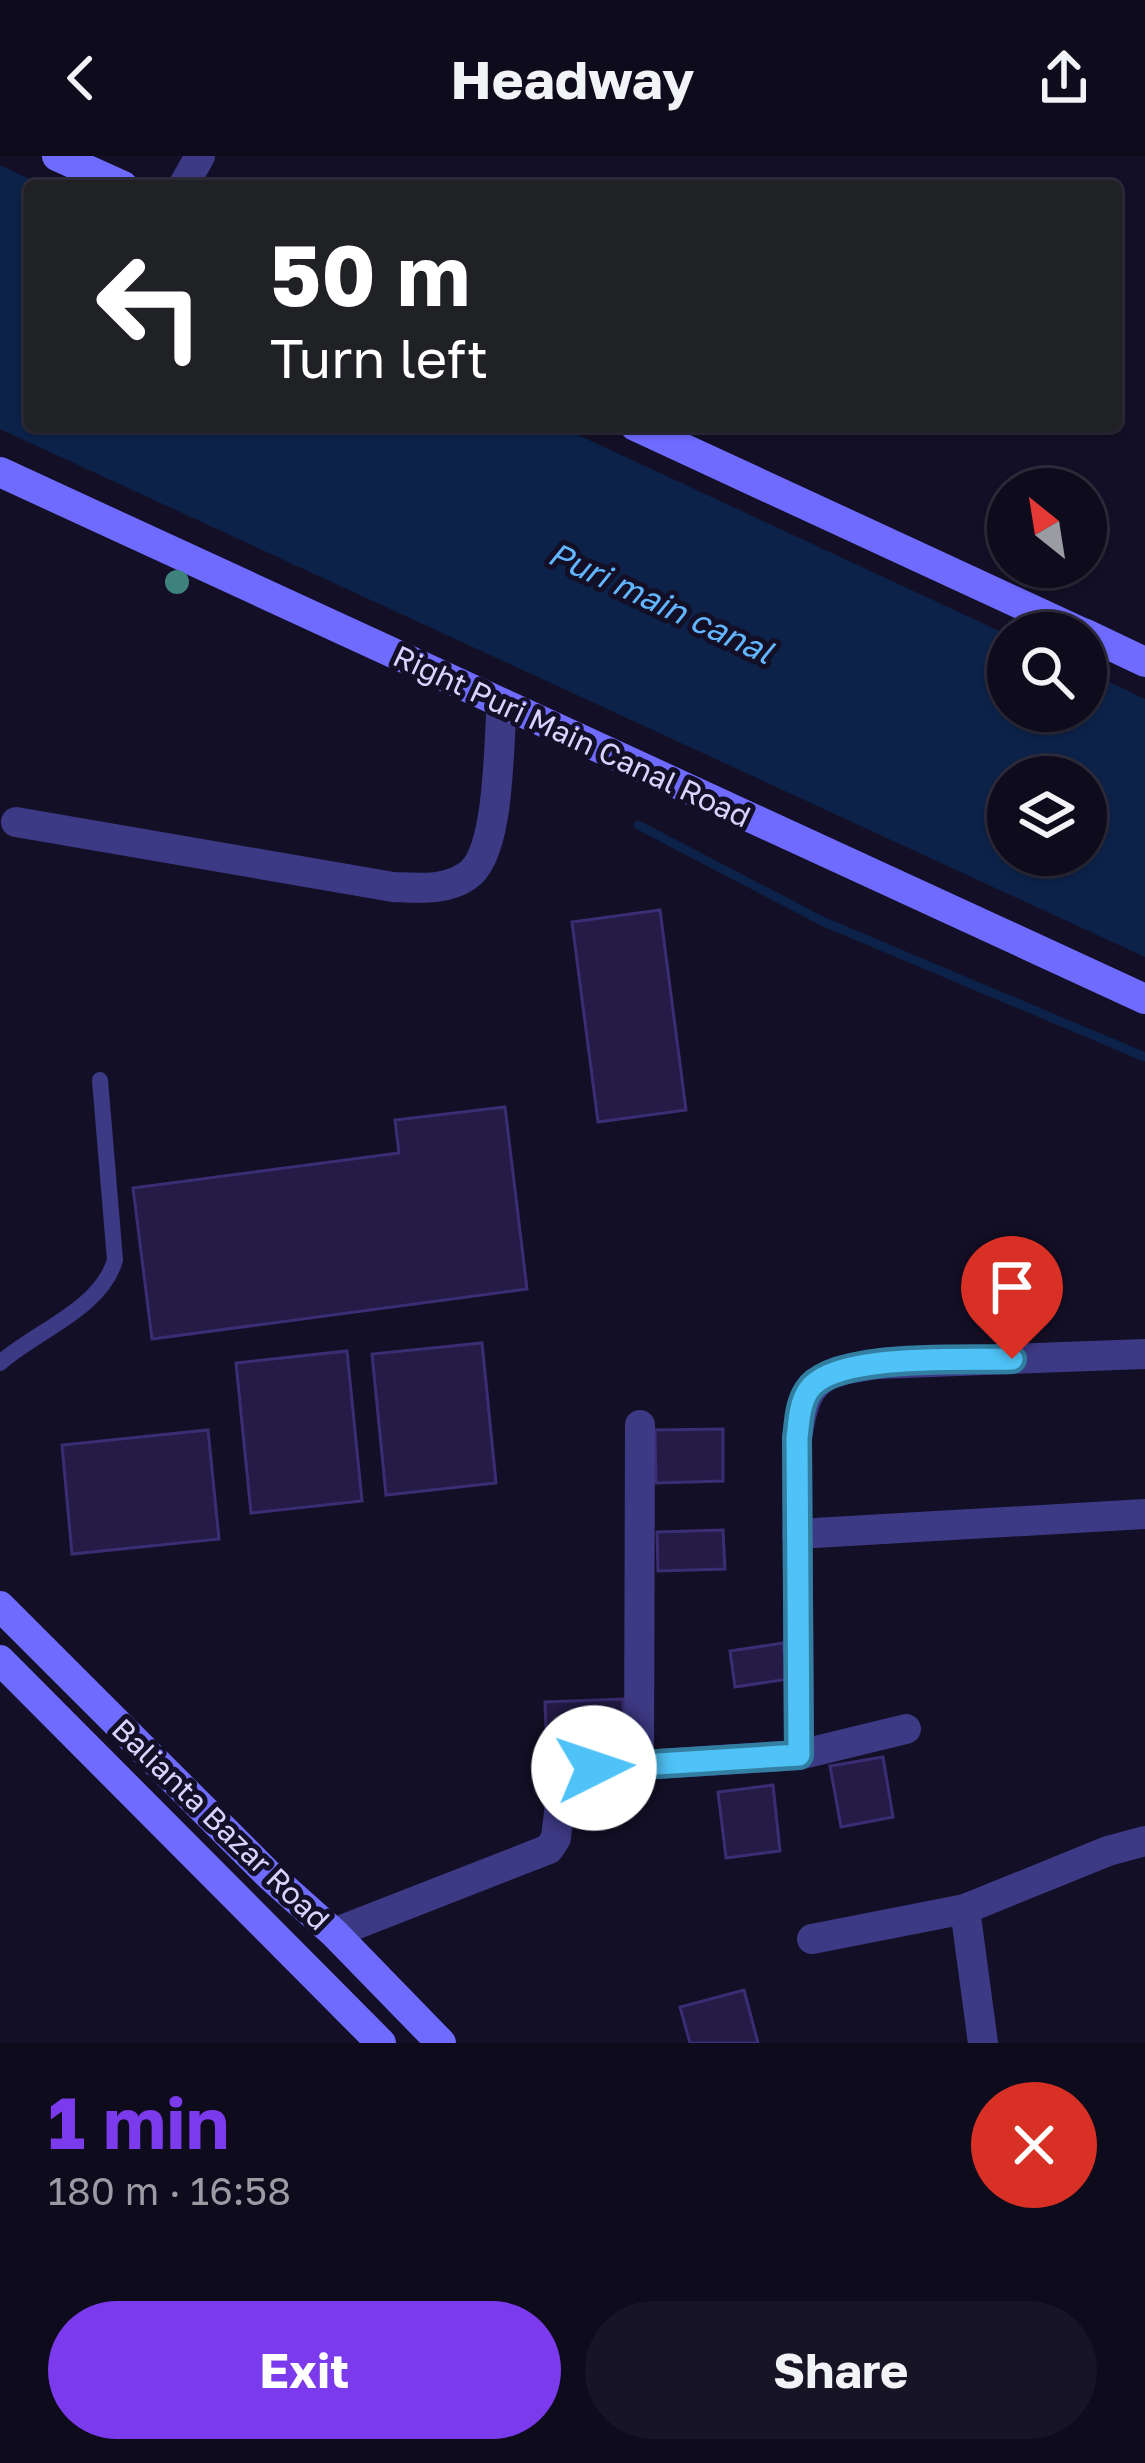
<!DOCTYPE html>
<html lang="en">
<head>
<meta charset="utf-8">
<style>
  :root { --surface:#0e0b1c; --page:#171425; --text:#f1f3f6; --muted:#9b9ba3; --line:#2e2b3b; --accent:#7c3aed }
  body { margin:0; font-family:"Golos Text",sans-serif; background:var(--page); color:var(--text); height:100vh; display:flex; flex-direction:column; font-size:45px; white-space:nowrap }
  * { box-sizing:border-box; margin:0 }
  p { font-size:39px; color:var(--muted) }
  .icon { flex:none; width:66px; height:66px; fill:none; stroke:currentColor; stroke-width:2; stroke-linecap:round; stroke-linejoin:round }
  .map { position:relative; height:1887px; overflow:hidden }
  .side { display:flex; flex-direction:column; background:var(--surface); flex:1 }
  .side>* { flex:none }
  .hud { position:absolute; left:24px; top:24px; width:1098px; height:252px; border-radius:12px; box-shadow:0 3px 9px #0004,0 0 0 3px var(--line); background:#202124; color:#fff; overflow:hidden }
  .needle { width:78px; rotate:330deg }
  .tools { position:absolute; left:987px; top:312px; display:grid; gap:24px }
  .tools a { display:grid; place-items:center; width:120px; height:120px; border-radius:50%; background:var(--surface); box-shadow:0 3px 9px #0004,0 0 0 3px var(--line); font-size:60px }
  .pin { position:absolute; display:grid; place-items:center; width:102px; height:102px; color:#fff; margin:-123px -51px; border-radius:50% 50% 50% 0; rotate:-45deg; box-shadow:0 0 12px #0007 }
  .pin .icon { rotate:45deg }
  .me { position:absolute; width:132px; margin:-66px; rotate:86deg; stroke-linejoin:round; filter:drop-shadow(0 0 9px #0008) }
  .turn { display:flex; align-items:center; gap:42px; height:252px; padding:0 48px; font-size:54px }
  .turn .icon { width:156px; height:156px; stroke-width:2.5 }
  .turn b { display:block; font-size:84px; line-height:102px }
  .round { display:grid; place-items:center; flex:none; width:126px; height:126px; border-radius:63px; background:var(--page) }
  .summary { display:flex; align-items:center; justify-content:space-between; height:204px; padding:0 48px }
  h1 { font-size:72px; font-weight:700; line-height:90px; color:var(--accent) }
  .cta { display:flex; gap:24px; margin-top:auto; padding:24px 48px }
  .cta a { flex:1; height:138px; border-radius:72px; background:var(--accent); color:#fff; font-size:48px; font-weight:700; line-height:138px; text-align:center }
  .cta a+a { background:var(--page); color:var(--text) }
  header { display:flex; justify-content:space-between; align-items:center; height:156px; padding:0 48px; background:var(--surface); font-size:54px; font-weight:700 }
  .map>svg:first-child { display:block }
  .water { fill:#0c2248; fill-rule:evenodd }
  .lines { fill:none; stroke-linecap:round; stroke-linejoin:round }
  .stream { stroke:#0c2248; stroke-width:9 }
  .building { fill:#241b47; stroke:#3b2d73; stroke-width:3 }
  .lane { stroke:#3d3a85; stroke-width:16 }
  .street { stroke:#3d3a85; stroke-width:30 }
  .secondary { stroke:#6f6bff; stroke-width:30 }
  .tree { fill:#3d827b }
  .route-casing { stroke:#337fa1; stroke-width:30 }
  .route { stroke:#4fc3f7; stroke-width:21 }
  .labels { text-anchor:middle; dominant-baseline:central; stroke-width:10; stroke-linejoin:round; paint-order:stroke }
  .street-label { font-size:30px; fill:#d9d4ff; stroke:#130f26 }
  .water-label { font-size:33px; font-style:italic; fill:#62b6ff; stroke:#130f26 }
</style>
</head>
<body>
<header><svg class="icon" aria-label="back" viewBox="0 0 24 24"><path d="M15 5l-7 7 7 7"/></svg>Headway<svg class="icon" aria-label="share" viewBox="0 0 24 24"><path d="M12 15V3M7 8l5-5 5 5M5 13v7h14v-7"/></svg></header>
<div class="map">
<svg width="1145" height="1887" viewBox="0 0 1145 1887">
  <rect width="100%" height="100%" fill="#130f26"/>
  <path class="water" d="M0,9L44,30H30V270H559L1008,479V555H1086V515L1145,543V801L0,273ZM1008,621H1086V699H1008Z"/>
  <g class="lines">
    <polyline class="stream" points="638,669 822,765 1145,901"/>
  </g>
  <g class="building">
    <polygon points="660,754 686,954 598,966 572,766"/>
    <polygon points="505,951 527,1133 152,1183 133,1032 399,997 395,964"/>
    <polygon points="482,1187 496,1327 386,1339 372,1198"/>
    <polygon points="347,1195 362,1345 251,1357 236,1207"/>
    <polygon points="723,1273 723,1325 656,1327 655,1274"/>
    <polygon points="208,1274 219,1383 72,1398 62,1289"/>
    <polygon points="723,1374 725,1413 658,1415 657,1376"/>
    <polygon points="783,1487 788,1523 735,1531 730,1495"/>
    <polygon points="623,1543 625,1601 547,1604 545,1546"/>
    <polygon points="883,1601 893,1661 841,1671 830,1610"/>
    <polygon points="773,1629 780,1695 726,1702 718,1636"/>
    <polygon points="744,1834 758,1887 690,1887 680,1851"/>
  </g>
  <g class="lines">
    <path class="lane" d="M0,1207C36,1175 101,1153 115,1104L100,924"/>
    <g class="street">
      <polyline points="183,30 200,0"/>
      <path d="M16,666L393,731C419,732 445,735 467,720C501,698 498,587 502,547"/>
      <polyline points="797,1378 1145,1358"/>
      <path d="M799,1599L797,1282C806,1221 820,1216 879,1208L1145,1198"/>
      <polyline points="639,1610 640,1269"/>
      <polyline points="965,1753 983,1887"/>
      <polyline points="334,1777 549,1693 556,1682 562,1631 576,1619 594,1612 799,1599 906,1573"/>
      <polyline points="812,1783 965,1753 1108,1695 1145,1685"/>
    </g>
    <g class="secondary">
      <polyline points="57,0 123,30"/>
      <polyline points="635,270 1083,477"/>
      <polyline points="0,316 1145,843"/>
      <polyline points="1086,478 1145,506"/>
      <polyline points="0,1450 269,1719 334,1777 441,1887"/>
      <polyline points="0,1504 381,1887"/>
    </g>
  </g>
  <circle class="tree" cx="177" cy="426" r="12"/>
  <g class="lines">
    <g class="route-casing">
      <path id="route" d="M594,1612L799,1599L797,1282C799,1267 799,1249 808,1235C832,1196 967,1205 1012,1203"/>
    </g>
    <use href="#route" class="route"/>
  </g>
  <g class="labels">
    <g class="street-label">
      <text transform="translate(572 580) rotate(25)">Right Puri Main Canal Road</text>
      <text transform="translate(221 1668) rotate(44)">Balianta Bazar Road</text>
    </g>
    <g class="water-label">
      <text transform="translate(661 446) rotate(25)">Puri main canal</text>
    </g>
  </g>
</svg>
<div class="tools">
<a><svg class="needle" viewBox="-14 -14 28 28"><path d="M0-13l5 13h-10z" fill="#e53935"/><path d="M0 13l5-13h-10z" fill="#9b9ba3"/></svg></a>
<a><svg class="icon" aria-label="search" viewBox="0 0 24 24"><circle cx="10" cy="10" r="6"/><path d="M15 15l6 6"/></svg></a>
<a><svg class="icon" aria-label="layers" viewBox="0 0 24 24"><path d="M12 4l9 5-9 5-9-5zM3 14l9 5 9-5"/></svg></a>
</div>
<div class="pin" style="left:1012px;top:1203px;background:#d93025"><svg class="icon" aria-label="arrive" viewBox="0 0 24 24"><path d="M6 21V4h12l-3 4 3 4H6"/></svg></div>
<svg class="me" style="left:594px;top:1612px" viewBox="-20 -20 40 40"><circle r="19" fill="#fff"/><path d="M0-13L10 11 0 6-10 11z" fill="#4fc3f7"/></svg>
<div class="hud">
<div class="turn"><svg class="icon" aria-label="left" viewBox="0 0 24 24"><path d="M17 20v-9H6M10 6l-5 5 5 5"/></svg><div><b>50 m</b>Turn left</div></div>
</div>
</div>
<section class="side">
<div class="summary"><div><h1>1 min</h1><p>180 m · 16:58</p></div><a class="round" style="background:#d93025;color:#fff"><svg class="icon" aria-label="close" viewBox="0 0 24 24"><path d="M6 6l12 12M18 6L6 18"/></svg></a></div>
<div class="cta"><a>Exit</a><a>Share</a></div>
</section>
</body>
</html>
